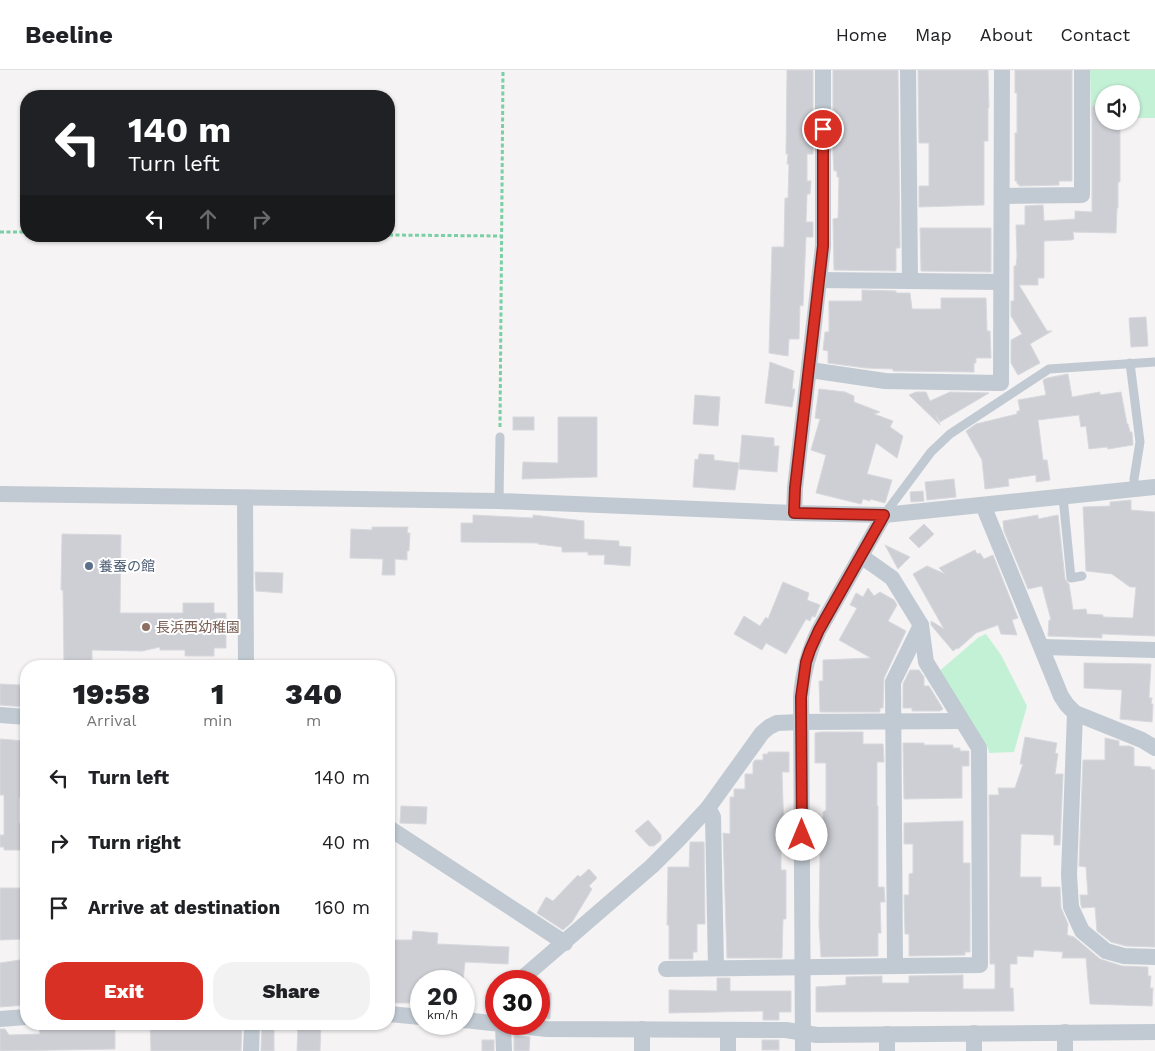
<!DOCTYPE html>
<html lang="en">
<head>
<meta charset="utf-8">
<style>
  :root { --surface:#fff; --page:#f2f2f2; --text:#202124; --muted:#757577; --line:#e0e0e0; --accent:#d93025 }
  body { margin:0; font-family:"Work Sans","Noto Sans JP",sans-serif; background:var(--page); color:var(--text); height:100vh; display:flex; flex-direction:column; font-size:19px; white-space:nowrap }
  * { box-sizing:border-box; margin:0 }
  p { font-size:16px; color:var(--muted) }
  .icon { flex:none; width:28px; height:28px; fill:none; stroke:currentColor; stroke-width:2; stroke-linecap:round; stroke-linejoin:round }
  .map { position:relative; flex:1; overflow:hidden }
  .panel { position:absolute; left:20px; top:590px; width:375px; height:370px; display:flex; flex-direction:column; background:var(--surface); border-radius:20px; box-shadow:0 1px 4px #0004 }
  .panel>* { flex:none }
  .top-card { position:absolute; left:20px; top:20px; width:375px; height:152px; border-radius:20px; box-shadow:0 1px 4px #0004; background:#202124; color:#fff; overflow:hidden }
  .tools { position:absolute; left:1095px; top:15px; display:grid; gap:10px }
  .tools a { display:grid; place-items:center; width:45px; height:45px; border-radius:50%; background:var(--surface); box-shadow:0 1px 4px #0004; font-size:25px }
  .speed { position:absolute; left:410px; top:900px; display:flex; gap:10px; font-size:25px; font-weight:700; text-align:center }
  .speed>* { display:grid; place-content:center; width:65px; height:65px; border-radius:50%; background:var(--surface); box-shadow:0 1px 4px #0004; line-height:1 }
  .speed small { font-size:12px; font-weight:400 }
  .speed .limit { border:8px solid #d22; background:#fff; color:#111 }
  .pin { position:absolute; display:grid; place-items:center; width:42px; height:42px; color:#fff; margin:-21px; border:2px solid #fff; border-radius:50%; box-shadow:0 1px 5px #0007 }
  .me { position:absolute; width:55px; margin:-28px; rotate:0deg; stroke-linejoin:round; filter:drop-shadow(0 0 4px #0008) }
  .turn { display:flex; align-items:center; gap:18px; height:105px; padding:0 25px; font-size:22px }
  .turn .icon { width:65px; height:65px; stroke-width:2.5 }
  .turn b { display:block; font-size:35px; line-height:42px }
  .lanes { display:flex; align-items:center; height:48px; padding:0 25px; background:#0003; justify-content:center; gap:25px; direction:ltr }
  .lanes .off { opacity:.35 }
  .eta { display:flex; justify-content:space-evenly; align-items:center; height:85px; text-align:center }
  .eta b { font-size:30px; font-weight:800; line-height:35px }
  .cta { display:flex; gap:10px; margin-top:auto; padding:10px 25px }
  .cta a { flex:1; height:58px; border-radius:20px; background:var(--accent); color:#fff; font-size:20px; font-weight:800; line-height:58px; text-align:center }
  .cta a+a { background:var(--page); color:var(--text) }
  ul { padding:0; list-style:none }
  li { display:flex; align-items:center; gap:15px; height:65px; padding:0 25px }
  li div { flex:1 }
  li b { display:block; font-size:19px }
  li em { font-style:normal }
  header { display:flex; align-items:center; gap:30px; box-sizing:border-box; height:70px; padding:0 25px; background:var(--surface); border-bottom:1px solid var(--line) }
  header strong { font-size:24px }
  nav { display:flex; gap:28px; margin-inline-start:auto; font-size:18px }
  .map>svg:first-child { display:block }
  .green { fill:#c3f1d5 }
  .building { fill:#cdcfd5; stroke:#d7d9de }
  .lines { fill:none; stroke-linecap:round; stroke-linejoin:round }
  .path { stroke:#7ad0a6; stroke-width:3; stroke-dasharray:4 2.5; stroke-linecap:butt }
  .lane { stroke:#c1cad2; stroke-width:9 }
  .street { stroke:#c1cad2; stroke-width:16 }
  .route-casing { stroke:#8d1f18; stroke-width:12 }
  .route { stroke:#d93025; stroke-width:9 }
  .service-dot { fill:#5c6f8a; stroke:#fff; stroke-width:2 }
  .education-dot { fill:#8d6e63; stroke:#fff; stroke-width:2 }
  .labels { text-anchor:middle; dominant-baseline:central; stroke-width:4; stroke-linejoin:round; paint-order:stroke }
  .service-label { font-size:14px; fill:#4e5e75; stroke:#fff; text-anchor:start }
  .education-label { font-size:14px; fill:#785e54; stroke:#fff; text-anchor:start }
</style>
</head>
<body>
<header>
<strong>Beeline</strong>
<nav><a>Home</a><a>Map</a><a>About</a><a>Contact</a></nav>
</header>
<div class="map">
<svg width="1155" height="981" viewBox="0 0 1155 981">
  <rect width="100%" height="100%" fill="#f5f3f3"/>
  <g class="green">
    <polygon points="1090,0 1155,0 1155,48 1131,48 1131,24 1104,24 1104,48 1091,47"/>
    <polygon points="986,564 1001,585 1027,636 1014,682 989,683 988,678 937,603 979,567"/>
  </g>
  <g class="building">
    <polygon points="787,0 813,0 813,84 807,84 807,111 811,111 810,124 807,124 806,152 813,152 813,167 806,167 803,236 800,235 799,269 789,269 788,286 769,283 772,177 784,177 785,128 788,128 789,94 787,94 788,84 786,84"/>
    <polygon points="833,0 898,0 900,178 896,178 896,201 834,200 833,149 838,148 839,107 837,107 837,101 834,101 833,84"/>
    <polygon points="918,0 988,0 989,38 988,38 988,71 984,71 984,135 919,137 919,116 929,116 929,73 919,73"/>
    <polygon points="1015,0 1072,0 1072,111 1059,111 1059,115 1019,116 1019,114 1017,114 1017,111 1015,111 1015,63 1017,63 1017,23 1015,23"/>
    <polygon points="1092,36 1099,36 1099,48 1104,48 1104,51 1108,51 1108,58 1120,58 1120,112 1118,112 1118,138 1117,138 1116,163 1073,162 1074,169 1071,170 1044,171 1044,208 1038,208 1038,215 1019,215 1047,261 1052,261 1030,274 1040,293 1018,305 1011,293 1011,270 1022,264 1011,246 1011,231 1014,231 1014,196 1016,196 1017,187 1016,155 1025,155 1025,136 1043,135 1044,151 1075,149 1075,141 1092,142"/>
    <polygon points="920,158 991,158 991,202 921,201"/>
    <polygon points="862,220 896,221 896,223 910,223 912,239 941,239 941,228 986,228 987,261 990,261 991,288 976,288 976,293 974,293 974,302 893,301 893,299 866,298 828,293 828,281 823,280 825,262 829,262 829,231 862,231"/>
    <polygon points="1146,247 1148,276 1131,277 1129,248"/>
    <polygon points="770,292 794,301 792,319 795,319 792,337 765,333"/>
    <polygon points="1068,304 1072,327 1100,322 1100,325 1121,322 1127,354 1128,354 1130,362 1132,362 1133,375 1108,379 1107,377 1089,379 1086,356 1081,357 1079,345 1038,350 1043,390 1047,390 1050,410 1036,412 1036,405 1008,409 1009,416 985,419 982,390 966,361 976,354 1017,344 1017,341 1020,341 1018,330 1046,325 1043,310 1047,308"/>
    <polygon points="819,319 845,322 854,326 854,332 880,342 874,344 893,351 890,357 903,366 897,388 876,373 867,404 892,410 885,433 870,429 870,431 863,429 861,434 816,423 826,385 811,380 820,349 815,348"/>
    <polygon points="916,322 926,322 930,331 950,322 989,323 940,352 936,345 940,355 909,325"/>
    <polygon points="695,325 720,327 718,356 693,354"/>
    <rect x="513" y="347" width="21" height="13"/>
    <polygon points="558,347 597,347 597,407 522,409 523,392 558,393"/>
    <polygon points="742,365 774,368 774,376 779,376 777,402 739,399"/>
    <polygon points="699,384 714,385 714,390 739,393 735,420 693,417 695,389 698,390"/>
    <polygon points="954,409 956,427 927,430 925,412"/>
    <polygon points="923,421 924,431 911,432 910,422"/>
    <polygon points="1131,430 1131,440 1155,442 1155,566 1102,564 1102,568 1048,566 1049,550 1051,550 1042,516 1028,519 1004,461 1003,451 1038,445 1038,449 1058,445 1065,509 1069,514 1073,540 1086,539 1087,544 1103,545 1103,547 1133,548 1136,517 1130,517 1112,504 1086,501 1083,437 1110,436 1110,432"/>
    <polygon points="473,445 533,448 533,445 584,451 584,469 619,471 619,476 631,477 630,496 604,494 605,485 588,485 588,482 562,482 562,477 538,474 538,473 461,472 461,453 473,453"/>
    <polygon points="924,454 934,464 919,478 909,468"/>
    <polygon points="372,457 408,457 407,463 410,463 409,481 407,481 407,490 395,489 395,505 382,505 383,489 350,488 351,459 372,460"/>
    <polygon points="62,464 121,465 120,543 183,543 183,533 214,533 214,543 226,543 226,578 214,578 214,586 185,586 185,580 160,580 160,577 142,581 92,580 92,594 64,594 63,520 61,520"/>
    <polygon points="885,475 910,487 898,499"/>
    <polygon points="975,480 977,484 980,483 984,489 993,485 1018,548 1012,550 1017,565 1001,564 998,555 976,563 958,579 957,578 953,581 931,555 931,551 944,559 913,504 927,496 945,504 939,498"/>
    <polygon points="255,502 283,503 282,523 256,521"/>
    <polygon points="783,512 809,523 807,530 820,535 815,547 812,546 810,551 806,549 786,584 766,573 762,580 734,564 744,546 760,556 766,547 768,549"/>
    <polygon points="868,518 874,526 880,522 894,530 897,535 888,551 906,561 884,608 883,638 880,638 880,642 820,642 819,611 823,611 823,590 871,588 839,570 857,538 850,535 856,523 863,527"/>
    <polygon points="1084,593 1151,594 1149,628 1152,628 1151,634 1153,634 1152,652 1120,649 1122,620 1084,618"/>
    <polygon points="910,600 919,600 924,607 924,616 929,616 943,639 940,641 912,641 912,638 903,638 903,614"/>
    <polygon points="0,614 20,615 20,617 26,617 26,637 0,635"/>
    <polygon points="821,662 863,662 863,674 883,674 884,692 877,692 877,736 878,736 878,817 884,817 885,832 880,832 881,863 878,863 878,886 821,887 819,855 820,783 821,783 820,760 823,760 823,742 826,740 826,693 815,693 815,663"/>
    <polygon points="1025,667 1057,673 1055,683 1058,684 1055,704 1063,704 1060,775 1054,775 1054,765 1021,764 1020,807 1041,807 1041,817 1060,817 1061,838 1068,854 1067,865 1074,867 1100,889 1122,896 1148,897 1148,906 1151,906 1150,918 1153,918 1152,936 1090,934 1086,888 1062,888 1063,882 1034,880 1033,887 1017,886 1017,894 1010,894 1010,918 1013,918 1014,941 816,942 816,917 846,915 846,907 882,906 882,913 909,913 909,906 963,905 963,919 995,919 995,894 990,894 989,725 999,725 998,718 1015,718 1023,694 1020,694"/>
    <polygon points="1105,668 1119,671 1119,676 1130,676 1134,678 1134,696 1151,697 1151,699 1155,700 1155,877 1126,876 1111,872 1097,861 1095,837 1082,838 1081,835 1080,825 1088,825 1086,797 1079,796 1083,690 1105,690"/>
    <polygon points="0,669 26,671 25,728 19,728 19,753 26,753 26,780 4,780 4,777 0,777 0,765 4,765 4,725 0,725"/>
    <polygon points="903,673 924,673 924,675 953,675 953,678 960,678 960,681 969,681 969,696 962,696 962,728 904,729"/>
    <polygon points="768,682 789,682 789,702 782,702 784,764 781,764 781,800 786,800 786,849 783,849 782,888 727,888 723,763 730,764 730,727 734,727 734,719 745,719 745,704 753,704 753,693 755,690 763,690 763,684 768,684"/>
    <polygon points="401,736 427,737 426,754 400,753"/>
    <polygon points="648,750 661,765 661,770 654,776 649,776 635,761"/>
    <polygon points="963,751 963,793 970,793 970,882 965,882 965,885 909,886 909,864 905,864 904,825 909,825 909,804 913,803 913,774 904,774 904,753"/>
    <polygon points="690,772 704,772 705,854 697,854 697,882 693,882 693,889 669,889 669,855 667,855 668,797 688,797 689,798"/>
    <polygon points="589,799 597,808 589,816 592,819 572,852 563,860 537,843 546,827 553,831 578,805 580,807"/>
    <polygon points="0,818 26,818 26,869 0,870"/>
    <polygon points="413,861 438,863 437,874 509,877 508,894 465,892 463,911 421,911 421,933 389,933 389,870 412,870"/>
    <polygon points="26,889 26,935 0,937 0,893"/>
    <polygon points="717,908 730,908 730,921 791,921 791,942 779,942 779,950 763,950 763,941 669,943 669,920 717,921"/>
    <polygon points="539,922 551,923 550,949 539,948"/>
    <polygon points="39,954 87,954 87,957 115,957 115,979 0,981 0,959 5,959 9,965 40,964"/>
    <polygon points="150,954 242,954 241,981 151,981"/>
    <polygon points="262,954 274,954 274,981 261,981"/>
    <polygon points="298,954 321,954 320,981 297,981"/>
    <polygon points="514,965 530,967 529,981 514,981"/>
    <rect x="482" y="970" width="12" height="11"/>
    <rect x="762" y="970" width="17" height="10"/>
  </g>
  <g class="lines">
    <g class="path">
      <polyline points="0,162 26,162"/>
      <polyline points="389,165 501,166"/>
      <polyline points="500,357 503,0"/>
    </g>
    <g class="lane">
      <polyline points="1130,293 1140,372 1134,409 1135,419"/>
      <polyline points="1063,427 1071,508 1082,506"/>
      <polyline points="499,431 500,367"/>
      <polyline points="884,445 931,382 950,364 1049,299 1155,292"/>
    </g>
    <g class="street">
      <polyline points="908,0 910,211"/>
      <polyline points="1002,126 1082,125 1082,0"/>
      <polyline points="819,210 1001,212"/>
      <polyline points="810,300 885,311 1001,313 1002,0"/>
      <polyline points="0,424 499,431 794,443 884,445 1155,417"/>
      <polyline points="245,428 246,596"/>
      <polyline points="983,435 1061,626 1067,635 1075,643 1142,670 1155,678"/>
      <polyline points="794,443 795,418 823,176 823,0"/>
      <polyline points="861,486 892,508 921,555 893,612 895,896"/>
      <polyline points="1042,577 1155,580"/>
      <polyline points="1075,643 1069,805 1071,837 1082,861 1106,881 1124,886 1155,887"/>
      <polyline points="0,645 26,647"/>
      <polyline points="708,738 713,747 716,898"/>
      <polyline points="389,758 565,873"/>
      <polyline points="666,899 980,895 979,678 926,592 921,555"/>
      <polyline points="519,911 652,796 679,769 708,738 762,663 769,657 777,653 801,652 961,651"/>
      <polyline points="389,944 421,947"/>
      <polyline points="0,949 26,947"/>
      <polyline points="464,950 547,959 786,960 817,965 1155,962"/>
      <polyline points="503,954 504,981"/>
      <polyline points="642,959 642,981"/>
      <polyline points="728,960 728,981"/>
      <polyline points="1065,962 1065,981"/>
      <polyline points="974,963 974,981"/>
      <polyline points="887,964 887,981"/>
      <polyline points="251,981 252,954"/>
      <path d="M803,981L801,627C803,602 808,582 819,560L884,445"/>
    </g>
  </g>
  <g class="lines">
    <g class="route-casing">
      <polyline id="route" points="802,765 801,627 806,592 810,580 819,560 884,445 794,443 795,418 823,176 823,59"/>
    </g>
    <use href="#route" class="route"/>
  </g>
  <circle class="service-dot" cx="89" cy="496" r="5"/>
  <circle class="education-dot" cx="146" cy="557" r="5"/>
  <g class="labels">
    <g class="service-label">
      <text x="99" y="496">養蚕の館</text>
    </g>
    <g class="education-label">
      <text x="156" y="557">長浜西幼稚園</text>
    </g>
  </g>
</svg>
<div class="tools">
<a><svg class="icon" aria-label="sound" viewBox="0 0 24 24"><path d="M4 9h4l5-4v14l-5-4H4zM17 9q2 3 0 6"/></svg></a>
</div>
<div class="speed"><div>20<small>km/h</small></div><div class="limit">30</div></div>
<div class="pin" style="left:823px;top:59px;background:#d93025"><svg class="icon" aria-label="arrive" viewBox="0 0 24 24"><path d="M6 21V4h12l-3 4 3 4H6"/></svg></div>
<svg class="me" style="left:802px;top:765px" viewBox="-20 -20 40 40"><circle r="19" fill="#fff"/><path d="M0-13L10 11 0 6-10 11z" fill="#d93025"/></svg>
<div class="top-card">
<div class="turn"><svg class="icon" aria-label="left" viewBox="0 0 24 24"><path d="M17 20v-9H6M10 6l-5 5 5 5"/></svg><div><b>140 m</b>Turn left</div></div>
<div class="lanes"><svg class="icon" aria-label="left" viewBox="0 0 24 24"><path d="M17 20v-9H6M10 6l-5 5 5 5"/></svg><svg class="icon off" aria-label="ahead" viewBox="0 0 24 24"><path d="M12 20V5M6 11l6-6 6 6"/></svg><svg class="icon off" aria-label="right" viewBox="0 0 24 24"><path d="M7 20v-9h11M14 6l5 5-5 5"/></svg></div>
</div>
<section class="panel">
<div class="eta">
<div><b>19:58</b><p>Arrival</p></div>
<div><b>1</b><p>min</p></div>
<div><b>340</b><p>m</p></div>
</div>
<ul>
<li><svg class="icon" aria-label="left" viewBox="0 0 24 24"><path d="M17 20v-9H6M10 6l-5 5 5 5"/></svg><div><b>Turn left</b></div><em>140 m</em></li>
<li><svg class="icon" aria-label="right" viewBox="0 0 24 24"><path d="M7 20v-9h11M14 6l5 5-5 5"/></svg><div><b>Turn right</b></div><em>40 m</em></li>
<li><svg class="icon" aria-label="arrive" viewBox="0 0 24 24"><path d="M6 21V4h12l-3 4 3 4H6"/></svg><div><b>Arrive at destination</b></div><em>160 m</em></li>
</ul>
<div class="cta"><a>Exit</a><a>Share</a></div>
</section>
</div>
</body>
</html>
